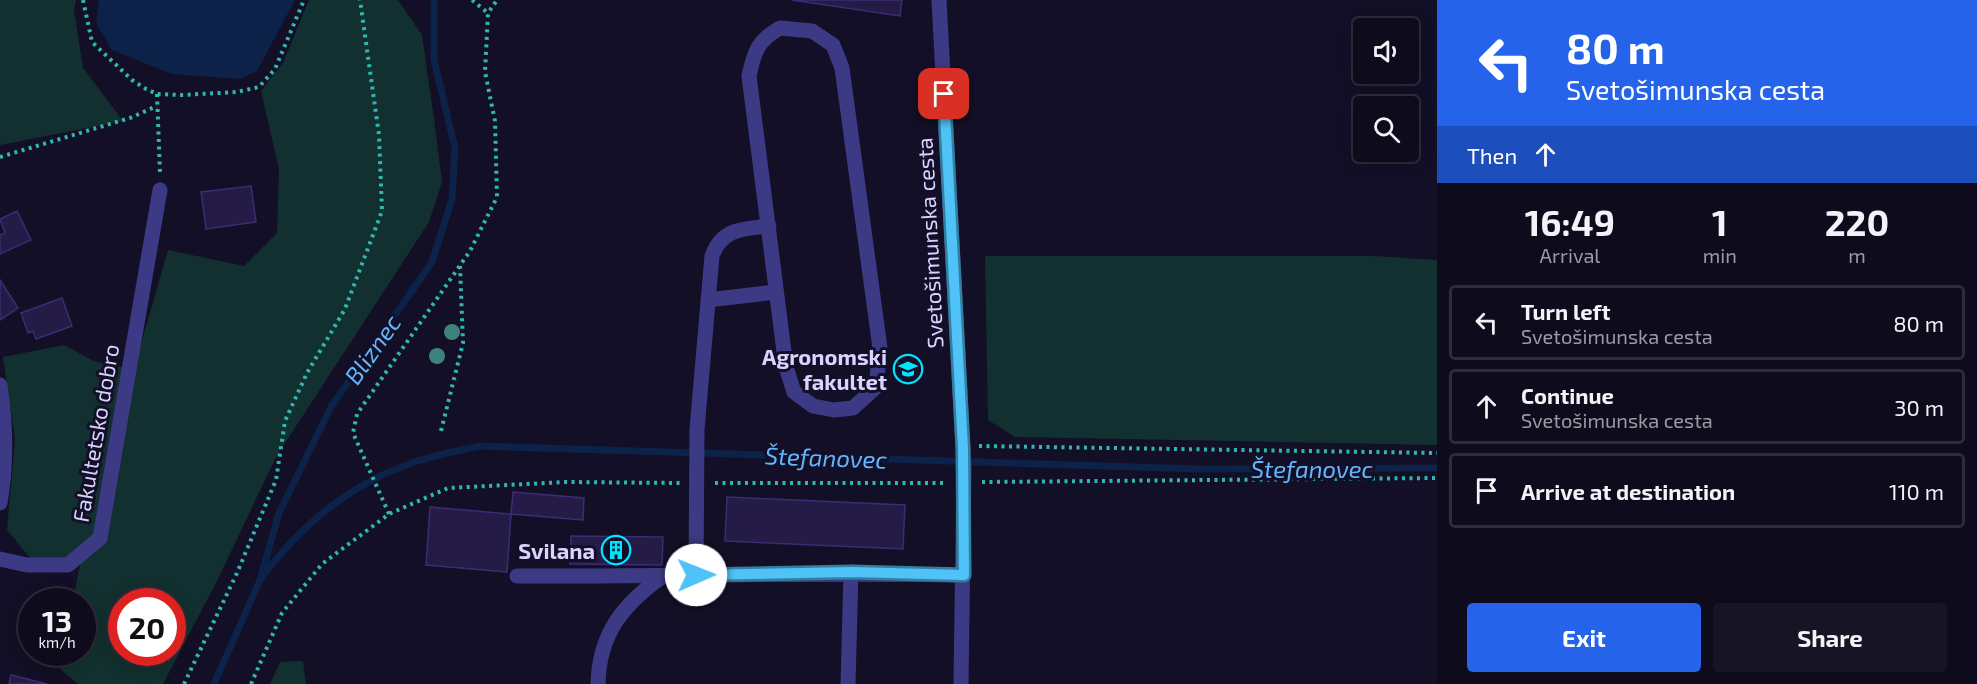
<!DOCTYPE html>
<html lang="en">
<head>
<meta charset="utf-8">
<style>
  :root { --surface:#0e0b1c; --page:#171425; --text:#f1f3f6; --muted:#9b9ba3; --line:#2e2b3b; --accent:#2563eb }
  body { margin:0; font-family:"Exo 2",sans-serif; background:var(--page); color:var(--text); height:100vh; display:flex; flex-direction:column; font-size:22px; white-space:nowrap }
  * { box-sizing:border-box; margin:0 }
  p { font-size:20px; color:var(--muted) }
  .icon { flex:none; width:33px; height:33px; fill:none; stroke:currentColor; stroke-width:2; stroke-linecap:round; stroke-linejoin:round }
  .map { position:relative; flex:1; overflow:hidden }
  .details { display:flex; flex-direction:column; background:var(--surface); width:540px }
  .details>* { flex:none }
  .top-card { background:#2563eb; color:#fff; overflow:hidden }
  .controls { position:absolute; left:1353px; top:18px; display:grid; gap:12px }
  .controls a { display:grid; place-items:center; width:66px; height:66px; border-radius:6px; background:var(--surface); box-shadow:0 3px 15px #0003,0 0 0 2px var(--line); font-size:30px }
  .speed { position:absolute; left:18px; top:588px; display:flex; gap:12px; font-size:30px; font-weight:700; text-align:center }
  .speed>* { display:grid; place-content:center; width:78px; height:78px; border-radius:50%; background:var(--surface); box-shadow:0 3px 15px #0003,0 0 0 2px var(--line); line-height:1 }
  .speed small { font-size:15px; font-weight:400 }
  .speed .limit { border:9px solid #d22; background:#fff; color:#111 }
  .pin { position:absolute; display:grid; place-items:center; width:51px; height:51px; color:#fff; margin:-26px; border-radius:12px; box-shadow:0 3px 9px #0006 }
  .me { position:absolute; width:66px; margin:-33px; rotate:89deg; stroke-linejoin:round; filter:drop-shadow(0 0 4px #0008) }
  .turn { display:flex; align-items:center; gap:21px; height:126px; padding:0 30px; font-size:27px }
  .turn .icon { width:78px; height:78px; stroke-width:2.5 }
  .turn b { display:block; font-size:42px; line-height:51px }
  .then { display:flex; align-items:center; height:57px; padding:0 30px; background:#0003; gap:12px; font-size:22px }
  .eta { display:flex; justify-content:space-evenly; align-items:center; height:102px; text-align:center }
  .eta b { font-size:36px; font-weight:700; line-height:42px }
  .cta { display:flex; gap:12px; margin-top:auto; padding:12px 30px }
  .cta a { flex:1; height:69px; border-radius:6px; background:var(--accent); color:#fff; font-size:24px; font-weight:700; line-height:69px; text-align:center }
  .cta a+a { background:var(--page); color:var(--text) }
  ul { padding:0; list-style:none }
  li { display:flex; align-items:center; gap:18px; height:75px; margin:0 12px 9px; padding:0 18px; border:3px solid var(--line); border-radius:6px }
  li div { flex:1 }
  li b { display:block; font-size:22px }
  li em { font-style:normal }
  main { display:flex; flex:1; min-height:0 }
  .map>svg:first-child { display:block }
  .green { fill:#12302f; fill-rule:evenodd }
  .water { fill:#0c2248 }
  .lines { fill:none; stroke-linecap:round; stroke-linejoin:round }
  .stream { stroke:#0c2248; stroke-width:7 }
  .building { fill:#241b47; stroke:#3b2d73; stroke-width:1.5 }
  .path { stroke:#2fb8b0; stroke-width:4; stroke-dasharray:3 4.5; stroke-linecap:butt }
  .minor { stroke:#3d3a85; stroke-width:15 }
  .tree { fill:#3d827b }
  .route-casing { stroke:#337fa1; stroke-width:15 }
  .route { stroke:#4fc3f7; stroke-width:10 }
  .labels { text-anchor:middle; dominant-baseline:central; stroke-width:6; stroke-linejoin:round; paint-order:stroke }
  .street-label { font-size:22px; fill:#d9d4ff; stroke:#130f26 }
  .poi-label { font-size:22px; font-weight:bold; fill:#d9d4ff; stroke:#130f26; text-anchor:end }
  .water-label { font-size:24px; font-style:italic; fill:#62b6ff; stroke:#130f26 }
</style>
</head>
<body>
<main>
<div class="map">
<svg width="1437" height="684" viewBox="0 0 1437 684">
  <rect width="100%" height="100%" fill="#130f26"/>
  <g class="green">
    <polygon points="0,0 76,0 74,10 83,68 123,121 0,145"/>
    <path d="M309,0H398L422,35L434,119L442,182L429,222L276,457L218,579L163,684H78L60,669L63,653L82,652V602L73,601L81,559L36,565L7,530L15,439L3,357L64,345L94,361L126,368L141,344L168,250L244,266L277,233L279,169L261,91L283,63ZM122,602H172V652H122Z"/>
    <polygon points="985,256 1374,256 1437,260 1437,445 1015,437 988,420"/>
    <polygon points="303,661 306,684 270,684 280,662"/>
  </g>
  <polygon class="water" points="99,0 295,0 257,71 240,79 172,74 112,50 96,23"/>
  <g class="lines">
    <g class="stream">
      <path d="M260,580C298,527 350,484 412,463C434,455 458,451 480,446L1199,469L1437,468"/>
      <polyline points="214,684 260,580 279,513 331,407 432,262 452,199 455,148 434,60 434,0"/>
    </g>
  </g>
  <g class="building">
    <polygon points="792,0 902,0 900,16"/>
    <polygon points="251,186 256,222 206,229 201,192"/>
    <polygon points="17,211 31,240 0,254 0,235 5,233 0,219"/>
    <polygon points="0,280 18,308 0,320"/>
    <polygon points="62,298 72,326 36,339 33,331 28,333 21,313"/>
    <polygon points="513,492 584,498 583,520 511,514"/>
    <polygon points="727,497 905,505 903,549 725,541"/>
    <polygon points="430,507 511,514 507,572 426,565"/>
    <polygon points="571,536 663,537 662,565 570,564"/>
    <polygon points="11,675 47,684 9,684"/>
  </g>
  <g class="lines">
    <g class="path">
      <polyline points="83,0 92,42 132,80 146,89 157,94 181,95 237,92 259,87 275,69 304,0"/>
      <polyline points="472,0 488,13"/>
      <polyline points="157,94 160,174"/>
      <polyline points="0,157 130,118 157,106"/>
      <polyline points="441,431 463,343 460,266"/>
      <polyline points="979,446 1437,453"/>
      <polyline points="982,482 1437,478"/>
      <polyline points="715,483 947,483"/>
      <polyline points="389,514 353,433 357,414 470,251 497,197 495,121 485,72 488,13 497,0"/>
      <polyline points="184,684 237,573 276,480 285,421 307,373 345,309 382,211 379,135 360,0"/>
      <polyline points="251,684 282,613 322,564 389,514 448,488 566,482 680,483"/>
    </g>
    <g class="minor">
      <polyline points="939,0 964,468 961,684"/>
      <path d="M780,28L812,31L833,45L842,68L880,348L876,387L853,408L834,410L813,406L794,392L786,367L749,76C754,52 758,40 780,28Z"/>
      <polyline points="708,300 776,292"/>
      <path d="M0,385C6,425 7,462 0,503"/>
      <polyline points="0,559 27,565 68,565 100,538 160,190"/>
      <path d="M696,575L697,429L712,256C722,228 743,229 769,226"/>
      <path d="M517,576C666,577 815,572 964,575"/>
      <path d="M598,684C599,634 623,604 663,576"/>
      <polyline points="848,684 851,572"/>
    </g>
  </g>
  <g class="tree">
    <circle cx="452" cy="332" r="8"/>
    <circle cx="437" cy="356" r="8"/>
  </g>
  <g class="lines">
    <g class="route-casing">
      <polyline id="route" points="696,575 852,572 964,575 963,448 944,94"/>
    </g>
    <use href="#route" class="route"/>
  </g>
  <defs>
    <g id="university-ring" transform="scale(1.5)"><circle r="9.5" fill="#130f26" stroke="#00e5ff" stroke-width="1.5"/><path d="M0-5L7-2L0 1L-7-2ZM-4 1L0 2.5L4 1V4Q0 6-4 4Z" fill="#00e5ff"/></g>
    <g id="building-ring" transform="scale(1.5)"><circle r="9.5" fill="#130f26" stroke="#00e5ff" stroke-width="1.5"/><path d="M-4-6H4V6H1V3H-1V6H-4ZM-2.5-4.3h1.7v1.8h-1.7ZM.8-4.3h1.7v1.8H.8ZM-2.5-1h1.7V.8h-1.7ZM.8-1h1.7V.8H.8Z" fill="#00e5ff"/></g>
  </defs>
  <g fill-rule="evenodd">
    <use href="#university-ring" x="908" y="369"/>
    <use href="#building-ring" x="616" y="550"/>
  </g>
  <g class="labels">
    <g class="street-label">
      <text transform="translate(929 243) rotate(-93)">Svetošimunska cesta</text>
      <text transform="translate(95 433) rotate(-80)">Fakultetsko dobro</text>
    </g>
    <g class="poi-label">
      <text x="887" y="356">Agronomski<tspan x="887" dy="25">fakultet</tspan></text>
      <text x="595" y="550">Svilana</text>
    </g>
    <g class="water-label">
      <text transform="translate(372 349) rotate(-55)">Bliznec</text>
      <text transform="translate(826 457) rotate(2)">Štefanovec</text>
      <text x="1312" y="468">Štefanovec</text>
    </g>
  </g>
</svg>
<div class="controls">
<a><svg class="icon" aria-label="sound" viewBox="0 0 24 24"><path d="M4 9h4l5-4v14l-5-4H4zM17 9q2 3 0 6"/></svg></a>
<a><svg class="icon" aria-label="search" viewBox="0 0 24 24"><circle cx="10" cy="10" r="6"/><path d="M15 15l6 6"/></svg></a>
</div>
<div class="speed"><div>13<small>km/h</small></div><div class="limit">20</div></div>
<div class="pin" style="left:944px;top:94px;background:#d93025"><svg class="icon" aria-label="arrive" viewBox="0 0 24 24"><path d="M6 21V4h12l-3 4 3 4H6"/></svg></div>
<svg class="me" style="left:696px;top:575px" viewBox="-20 -20 40 40"><circle r="19" fill="#fff"/><path d="M0-13L10 11 0 6-10 11z" fill="#4fc3f7"/></svg>
</div>
<section class="details">
<div class="top-card">
<div class="turn"><svg class="icon" aria-label="left" viewBox="0 0 24 24"><path d="M17 20v-9H6M10 6l-5 5 5 5"/></svg><div><b>80 m</b>Svetošimunska cesta</div></div>
<div class="then">Then<svg class="icon" aria-label="ahead" viewBox="0 0 24 24"><path d="M12 20V5M6 11l6-6 6 6"/></svg></div>
</div>
<div class="eta">
<div><b>16:49</b><p>Arrival</p></div>
<div><b>1</b><p>min</p></div>
<div><b>220</b><p>m</p></div>
</div>
<ul>
<li><svg class="icon" aria-label="left" viewBox="0 0 24 24"><path d="M17 20v-9H6M10 6l-5 5 5 5"/></svg><div><b>Turn left</b><p>Svetošimunska cesta</p></div><em>80 m</em></li>
<li><svg class="icon" aria-label="ahead" viewBox="0 0 24 24"><path d="M12 20V5M6 11l6-6 6 6"/></svg><div><b>Continue</b><p>Svetošimunska cesta</p></div><em>30 m</em></li>
<li><svg class="icon" aria-label="arrive" viewBox="0 0 24 24"><path d="M6 21V4h12l-3 4 3 4H6"/></svg><div><b>Arrive at destination</b></div><em>110 m</em></li>
</ul>
<div class="cta"><a>Exit</a><a>Share</a></div>
</section>
</main>
</body>
</html>
